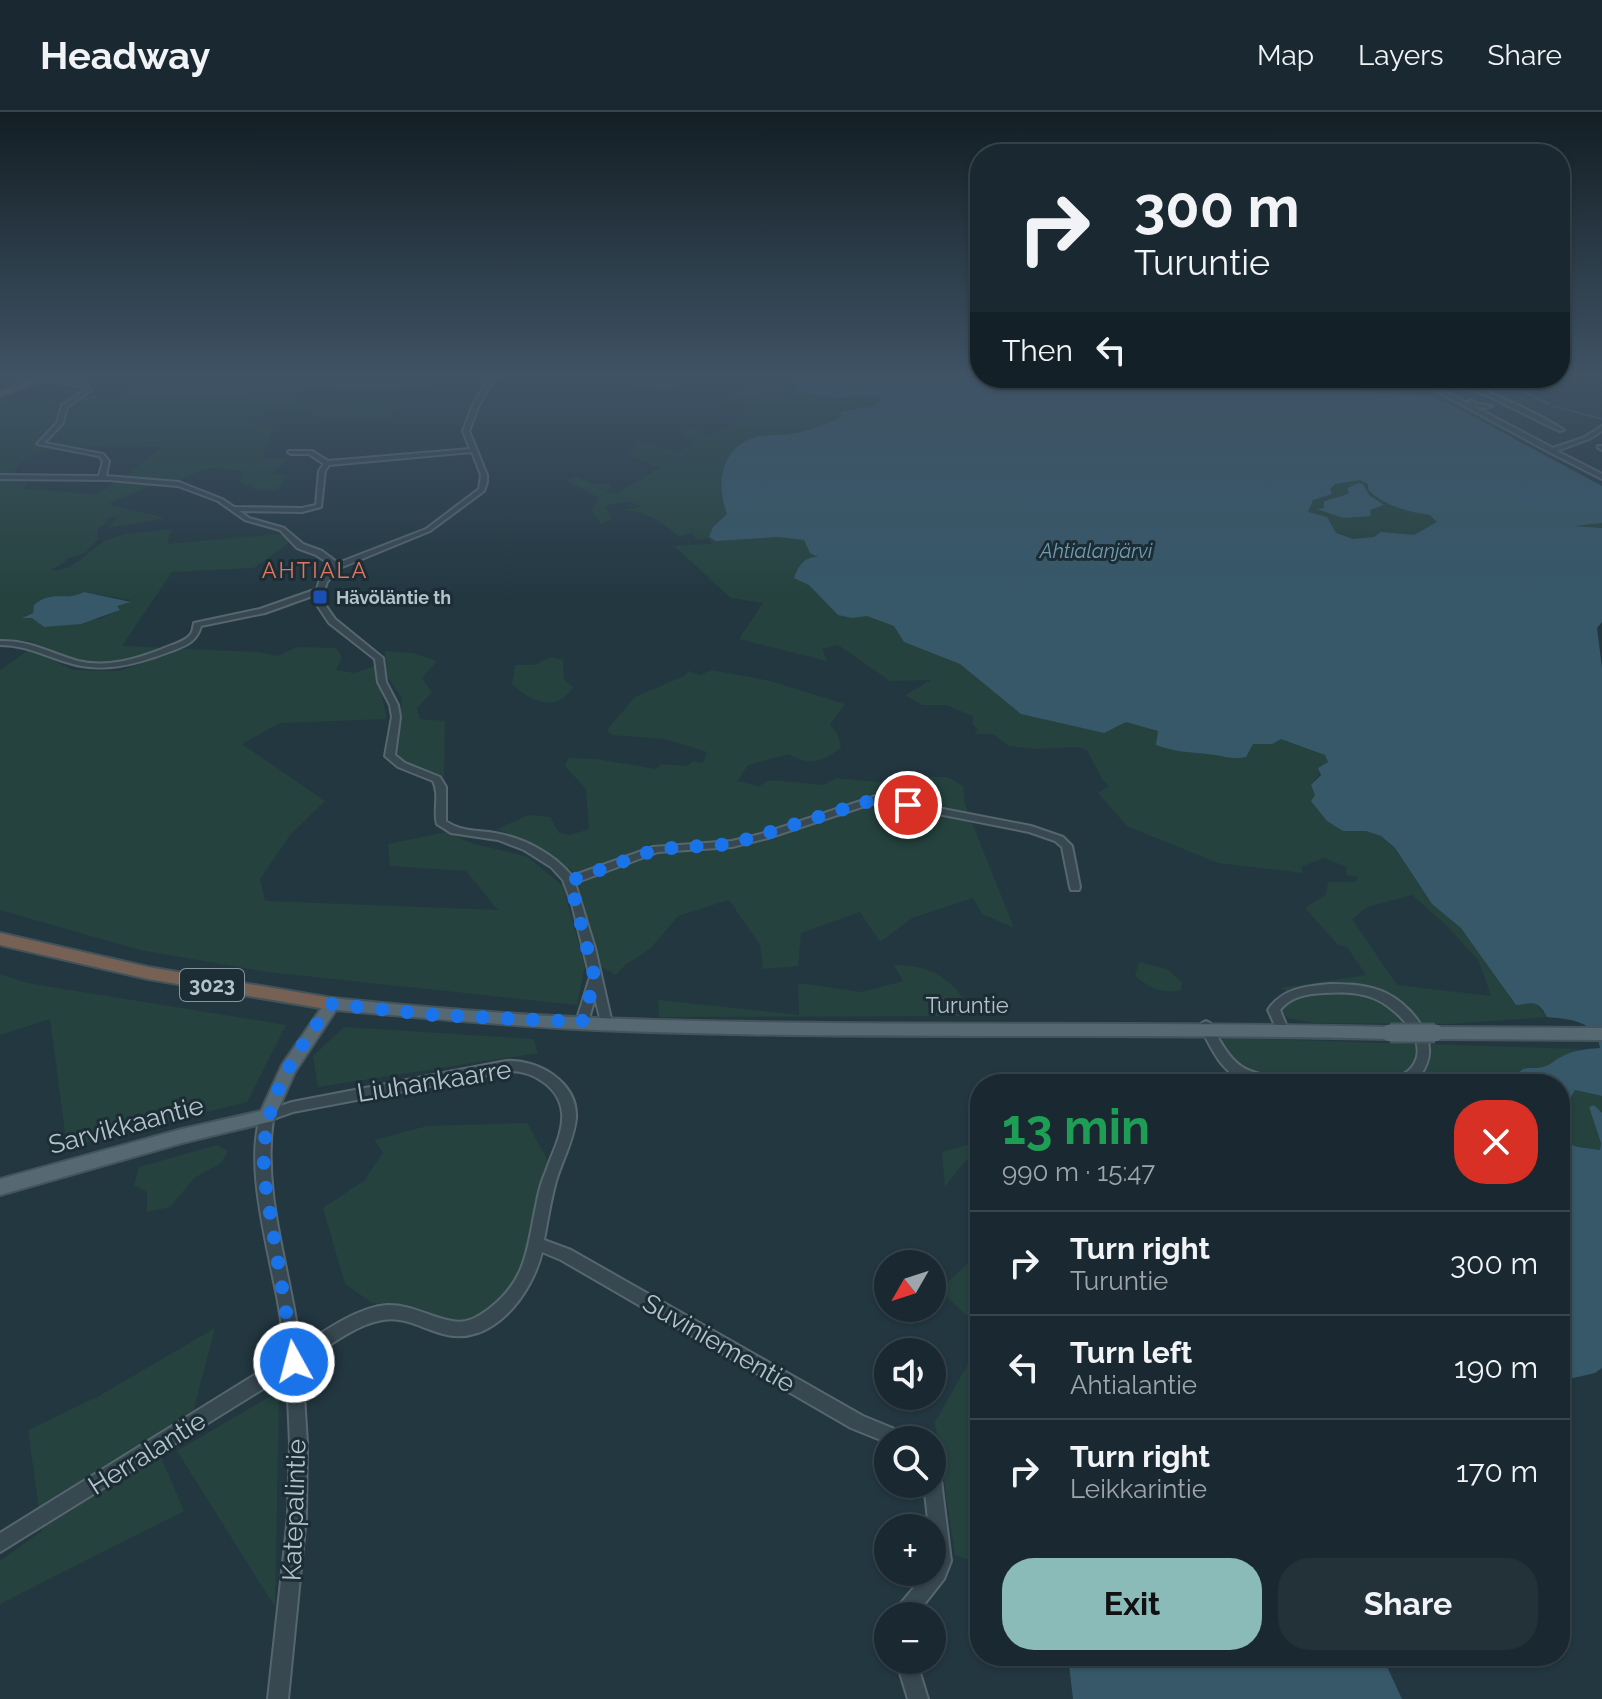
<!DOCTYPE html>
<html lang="en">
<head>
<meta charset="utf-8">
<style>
  :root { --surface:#1a2931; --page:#233139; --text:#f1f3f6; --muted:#9fa6ab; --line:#38454d; --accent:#8bbbb9 }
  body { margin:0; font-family:Raleway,sans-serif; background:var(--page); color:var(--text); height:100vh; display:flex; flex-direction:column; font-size:30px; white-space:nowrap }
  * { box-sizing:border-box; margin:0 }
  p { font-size:26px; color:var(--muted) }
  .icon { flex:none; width:44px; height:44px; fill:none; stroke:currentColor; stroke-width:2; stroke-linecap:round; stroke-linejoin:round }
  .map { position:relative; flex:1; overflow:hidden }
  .drawer { position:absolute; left:970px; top:962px; width:600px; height:592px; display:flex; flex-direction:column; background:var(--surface); border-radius:32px; box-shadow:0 2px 6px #0004,0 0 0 2px var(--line) }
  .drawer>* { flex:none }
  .banner { position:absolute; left:970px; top:32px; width:600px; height:244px; border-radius:32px; box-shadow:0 2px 6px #0004,0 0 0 2px var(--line); background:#1a2931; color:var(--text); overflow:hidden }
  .needle { width:52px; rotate:231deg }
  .controls { position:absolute; left:874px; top:1138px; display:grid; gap:16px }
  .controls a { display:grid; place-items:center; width:72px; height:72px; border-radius:50%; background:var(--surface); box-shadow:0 2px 6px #0004,0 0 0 2px var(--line); font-size:40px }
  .pin { position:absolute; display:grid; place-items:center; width:68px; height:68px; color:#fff; margin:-34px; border:4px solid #fff; border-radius:50%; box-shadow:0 2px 8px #0007 }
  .me { position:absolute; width:88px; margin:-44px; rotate:353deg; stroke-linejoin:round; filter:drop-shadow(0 0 6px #0008) }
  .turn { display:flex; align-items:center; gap:28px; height:168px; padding:0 32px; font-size:36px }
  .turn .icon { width:104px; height:104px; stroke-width:2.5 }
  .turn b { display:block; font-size:56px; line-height:68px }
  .then { display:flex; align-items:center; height:76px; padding:0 32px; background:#0003; gap:16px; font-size:30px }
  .round { display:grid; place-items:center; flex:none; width:84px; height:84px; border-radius:32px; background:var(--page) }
  .overview { display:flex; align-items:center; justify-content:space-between; height:136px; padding:0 32px }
  h1 { font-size:48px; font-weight:700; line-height:60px; color:#1e9e55 }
  .button { display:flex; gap:16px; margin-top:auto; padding:16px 32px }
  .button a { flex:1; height:92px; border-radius:32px; background:var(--accent); color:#111; font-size:32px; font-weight:700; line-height:92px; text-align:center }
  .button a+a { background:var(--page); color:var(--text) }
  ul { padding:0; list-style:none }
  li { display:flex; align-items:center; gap:24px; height:104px; padding:0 32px; border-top:2px solid var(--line) }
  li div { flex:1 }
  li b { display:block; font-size:30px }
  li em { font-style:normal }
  header { display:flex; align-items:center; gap:48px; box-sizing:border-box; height:112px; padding:0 40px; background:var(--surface); border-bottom:2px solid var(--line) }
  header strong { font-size:38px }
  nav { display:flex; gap:44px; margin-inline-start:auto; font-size:28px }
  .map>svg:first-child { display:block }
  .green { fill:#25423e; fill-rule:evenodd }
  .water { fill:#365869; fill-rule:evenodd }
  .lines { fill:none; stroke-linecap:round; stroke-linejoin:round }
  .stream { stroke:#365869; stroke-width:2 }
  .minor-casing { stroke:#56666e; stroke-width:4 }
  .major-casing { stroke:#44545d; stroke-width:4 }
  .highway-casing { stroke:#42535b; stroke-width:4 }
  .minor { fill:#384851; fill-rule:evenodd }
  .major { fill:#566871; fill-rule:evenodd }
  .highway { fill:#776154; fill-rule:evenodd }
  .minor-bridge-casing { stroke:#56666e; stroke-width:8; stroke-linecap:butt }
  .major-bridge-casing { stroke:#44545d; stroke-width:21; stroke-linecap:butt }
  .minor-bridge { stroke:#384851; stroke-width:6 }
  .major-bridge { stroke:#566871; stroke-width:17 }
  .route { stroke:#1a73e8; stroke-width:14; stroke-dasharray:0 25.2 }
  .transit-dot { fill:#1a4fb4; stroke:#1c2d36; stroke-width:3 }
  .labels { text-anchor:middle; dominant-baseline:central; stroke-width:6; stroke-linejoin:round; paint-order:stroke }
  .far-poi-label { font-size:18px; font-weight:bold; fill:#b4c3cb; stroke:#1c2d36; text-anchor:start }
  .far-water-label { font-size:20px; font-style:italic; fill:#729cb0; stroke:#1c2d36 }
  .shield { fill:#1c2d36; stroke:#86969e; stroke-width:2 }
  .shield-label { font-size:20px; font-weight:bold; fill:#b4c3cb }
  .far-quarter-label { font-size:22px; letter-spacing:2px; fill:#dc765e; stroke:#1c2d36 }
  .street-label { font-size:22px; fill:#b4c3cb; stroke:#1c2d36 }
  .near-street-label { font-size:26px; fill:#b4c3cb; stroke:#1c2d36 }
</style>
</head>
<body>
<header>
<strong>Headway</strong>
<nav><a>Map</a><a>Layers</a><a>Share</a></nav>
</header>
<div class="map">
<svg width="1602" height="1587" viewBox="0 0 1602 1587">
  <rect width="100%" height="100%" fill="#233741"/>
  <g class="green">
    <path d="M172,265H454C426,282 343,279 306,274L295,285L308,293L399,289V297L386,307L327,305L273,298L249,309L274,315L263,345L290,346L272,361L289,364L277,378L259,379L240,370L243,359L210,356L174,370L124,365L161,335L66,334L62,337L43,331L62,310L66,296L83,284H118L126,278Z"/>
    <path d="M629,265L1412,266L1514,322L1501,319L1433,285L1602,385V416H1578L1326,643L1328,650L1315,668L1343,719H1366L1381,724L1395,737L1432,792L1461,815L1505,874L1512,889L1536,892L1547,905L1450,912L1314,911L1288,906L1281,898L1283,892L1295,883L1280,876L1366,863L1347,835L1338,833L1305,796L1326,782L1328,770H1355L1358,765L1346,763L1347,755L1323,746L1301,755L1304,761L1218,751L1127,714L1098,681L1109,674L1102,667L1087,638L1078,635L1036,637L1009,634L993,622H974L978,618L972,611L974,605L947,593H922L905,583L931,568L890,569L838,533L822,537L827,549L739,527L763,491L731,486L674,434L712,432L709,426L697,428L691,421L679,424C661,411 645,397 622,399L641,394L628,390L608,393L606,396L613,407L601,412L591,397L599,389L597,385L566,368L576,364L594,372L610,371L613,373L605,381H616L660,356L628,343L640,330L679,340L696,330L680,322C696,310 697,320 711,324L737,309L747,297L722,291L749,272L690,265L667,279L636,273ZM1412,783L1443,810L1479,849L1491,884L1397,873L1352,807L1367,795Z"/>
    <path d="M10,285L8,289L16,292L77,285L60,295L53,315L36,330L46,337C36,346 18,346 14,361L0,362V289Z"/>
    <path d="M33,365L23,377L99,382L117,368L157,371L108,392L166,406L108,416L117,405H109L107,411L97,417L98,427L85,441L66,447L67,449L51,458C73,461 90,436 107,428C125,420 153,420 172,417L167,432L281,422L290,430L254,456L172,460L122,534L168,536L109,553L72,546L30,529L0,528V367ZM84,480L131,488L116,494L119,498L100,507L44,515L35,507L24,504L33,501L39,490C55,484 71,487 84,480Z"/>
    <polygon points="297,535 336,536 342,545 336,558 354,561 375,554 387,607 280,611 242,632 325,689 290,723 260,767 265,789 498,798 466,759 390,754 388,732 447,720 471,731 528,745 563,774 585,854 577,893 267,860 140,838 0,798 0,558 30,537 73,558 119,559 184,537 259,540 278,544"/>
    <polygon points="385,539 413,541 437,549 422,566 432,580 417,596 420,607 445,609 444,664 401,650 394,639 402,586 388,566"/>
    <path d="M551,545L563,548L564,568L573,575C557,602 530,589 512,572L515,553H534Z"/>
    <path d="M712,558L770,569L845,592L830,613L837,621L841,636C822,649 809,655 789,642L748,653L737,669L759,674L770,668L823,673L836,666L898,672L905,679L922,680L924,665H948L963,674L965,693L1014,816L982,802L973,786L912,806L880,830L860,800L801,821L798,854L763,857L760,833L729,788L678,804L650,837L625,853L616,863L600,854L575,761L541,736L497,717L529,703L550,705L559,721L570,723L589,717L586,677L565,654L568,646L596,647L657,657L661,652L688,654L693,649L703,651L707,640L665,627L611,623L607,618L635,585L684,564L689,559L700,563Z"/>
    <path d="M1139,850L1167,857L1182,871L1181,878C1161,882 1151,876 1135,864Z"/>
    <path d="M894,853C929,852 961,869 970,904L659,905L658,888L799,903L798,871L862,880L903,869Z"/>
    <polygon points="0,862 27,871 286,913 247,990 67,1035 50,907 0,923"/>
    <polygon points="344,915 533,927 538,941 318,975 313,944"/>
    <polygon points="1228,926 1416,932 1418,946 1411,959 1387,968 1350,969 1250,961 1239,956 1222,934 1222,928"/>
    <path d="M1428,932L1580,937C1568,941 1556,952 1544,955C1527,960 1524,949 1511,972H1414C1429,958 1432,952 1428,932Z"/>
    <polygon points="1575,978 1602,984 1602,1001 1589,995 1601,1031 1600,1038 1578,1035 1560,1028 1560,995 1565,993"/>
    <polygon points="527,1011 549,1051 529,1149 494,1194 471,1210 445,1209 409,1195 372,1191 345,1172 323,1096 365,1068 383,1040 374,1028 427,1014"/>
    <polygon points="980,1014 980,1043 965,1049 945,1075 942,1040 971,1032"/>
    <polygon points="217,1033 228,1039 221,1051 194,1066 170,1095 147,1100 147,1080 134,1073 139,1055"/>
    <polygon points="973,1147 980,1150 980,1215 939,1178"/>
    <polygon points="215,1216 192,1304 154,1329 184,1399 0,1492 0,1449 42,1419 28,1318 99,1284"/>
    <polygon points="980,1231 980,1452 955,1443 935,1310"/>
    <polygon points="279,1279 275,1495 177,1339"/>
  </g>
  <g class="water">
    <path d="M810,265L1359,266L1356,275L1359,279L1431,285L1454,294L1602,374V411L1574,414L1602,416V510L1597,516L1602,556V984L1575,978L1568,990L1560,995V972H1511C1524,949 1526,959 1543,955C1549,954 1556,947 1561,945C1573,938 1586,937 1600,936C1597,909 1570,907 1547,905C1537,886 1532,892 1516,893L1461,816L1432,792L1395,736L1381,724L1366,719H1343L1327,709L1311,689L1315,683L1311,673L1321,663L1318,656L1328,650L1325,643L1281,627L1272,632H1253L1246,645C1231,648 1221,643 1207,642C1188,640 1175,640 1156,633L1158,619L1126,610L1104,621L1021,602L960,552L904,530L894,514L867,504L852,506L838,503L809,473L794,466C799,453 804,445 818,445L810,441L804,428L778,425L716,429L709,425L713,415L727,402C716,374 720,337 753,326C765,322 778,324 790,322C806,320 827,312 842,304L839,300L874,294L884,288C872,278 845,288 829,285C818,284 808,281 797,280V272ZM1360,368L1368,372V377C1380,392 1410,401 1430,403L1437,410L1414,423L1381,420L1374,425L1353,427L1336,421L1327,405L1308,400L1313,388L1332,382L1330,377L1335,372Z"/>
    <path d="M1359,371L1363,372L1369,383L1384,393L1370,398L1371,404L1343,406L1317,397L1324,396V390C1332,385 1341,386 1349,381L1347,376Z"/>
    <path d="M84,480L131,490L117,494L120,498L81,512L44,515L32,506H22L33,501L34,493C52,477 65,490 84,480Z"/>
    <polygon points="1594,993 1602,1001 1602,1256 1595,1261 1560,1269 1560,1028 1578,1035 1600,1038 1601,1031 1589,995"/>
    <polygon points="1068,1544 1382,1544 1402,1587 1073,1587"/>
  </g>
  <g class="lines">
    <g class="stream">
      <polyline points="1497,266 1549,292"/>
      <polyline points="1553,294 1602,307"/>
    </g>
    <g class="minor-casing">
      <g id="minor">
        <path d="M489,265H495L479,293L469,319L487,363V370L484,379L430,419L340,456L327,470L321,487L335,507L383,546L386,570L398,593L400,605L395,643L405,651L440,665L446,675V709C461,720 477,718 495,721C524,726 553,741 572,764L653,735L732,729L761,722L876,684L1031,714L1063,725L1072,734L1080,775L1079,778H1071L1070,775L1062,735L1055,729L1029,720L877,690L768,726L732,735L658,740L575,771L595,836L612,911L610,914H602L595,886L588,910L586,913H578L576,910L590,865L572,792L563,768L551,755L524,738L498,728L451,721L437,712C433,698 440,683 433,669L398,655L385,644L392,605L390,593L378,570L375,547L329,511L313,487L315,483L265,501L201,514C196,532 184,534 169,540C135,553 101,562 66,550C43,543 25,533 0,533V529C30,528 50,541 78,549C106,556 136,547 162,537C170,533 185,530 190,523C193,520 193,515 194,511L260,497L317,477L320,467L333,454L316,443L297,436L280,418L245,408L218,389L178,374L109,368L0,367V363L99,364L103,349L99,344L37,332L57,311L62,293L85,278L83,274L55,270L53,267L87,272L91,278L67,295L63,311L44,331L103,342L109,349L106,364L179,370L222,387L234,395L302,396L316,393L319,359L324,352L309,342H291L288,340L289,339H312L328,349L470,337L463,319L473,293ZM472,340L481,363L479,377L426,417L338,451L322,439L303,432L284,416L249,406L240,399L302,400L321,395L325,359L329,353Z"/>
        <polygon points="1413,266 1420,266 1553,336 1585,325 1602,314 1602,319 1589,327 1557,339 1602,362 1602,367 1549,340"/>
        <path d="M1442,266C1466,266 1543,304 1564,318L1559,319L1488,284Z"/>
        <path d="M1470,288L1479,292L1492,294C1484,298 1475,295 1468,291Z"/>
        <polygon points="1598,334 1602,334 1602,338 1598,336"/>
        <path d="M1331,872C1350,872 1369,873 1386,881C1409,892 1437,924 1427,951C1424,959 1419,967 1411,970C1404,974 1394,972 1387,972L1388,968C1398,965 1408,962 1414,952C1429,927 1394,894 1373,886C1358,880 1341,880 1324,881C1307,882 1292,884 1280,898L1288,917L1286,920H1278L1268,898C1282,876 1307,874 1331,872Z"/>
        <path d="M1206,909L1210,911C1235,958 1241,961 1294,967L1299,968L1300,972C1238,972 1228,973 1200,914L1202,911Z"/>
        <path d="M506,949C538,947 578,970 576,1006C574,1027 563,1047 557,1066C551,1086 548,1107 544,1128L571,1138L863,1304L907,1322L909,1328H888V1331L851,1316L561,1148L542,1140C532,1182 492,1236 443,1222C423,1217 405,1204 383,1208C356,1212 324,1237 302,1252L307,1331L306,1405L288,1587H268L288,1405L290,1331L287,1262L0,1440V1421L285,1244C283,1218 279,1191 273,1165C264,1119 245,1045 262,1000L292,990ZM510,959C534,959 560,976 562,1001C564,1020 552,1041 546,1059C541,1070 538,1082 536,1094C527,1136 527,1167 490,1196C478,1205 467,1212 452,1209C430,1205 410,1192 387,1193C358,1195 324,1219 300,1235C291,1159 262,1084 273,1007L293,1000Z"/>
        <polygon points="932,1359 938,1362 941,1368 951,1449 944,1467 915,1504 894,1504 896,1497 927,1460 932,1460 932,1416 929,1416 924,1372 932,1372"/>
        <polygon points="896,1548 916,1548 928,1587 908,1587"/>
      </g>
    </g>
    <g class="major-casing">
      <g id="major">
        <path d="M332,886C420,895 509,903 597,906C861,916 1126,908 1390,915L1396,917L1398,921L1396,925L1390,927C1125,920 860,929 596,918C509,914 423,906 336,898L295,960L273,1009L182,1031L0,1083V1067L182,1017L261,999L282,953L327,888Z"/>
        <polygon points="1435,915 1602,916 1602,928 1435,927 1429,925 1427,921 1429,917"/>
      </g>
    </g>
    <g class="highway-casing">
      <g id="highway">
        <polygon points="38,265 49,265 0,285 0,280"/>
        <polygon points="0,821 148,855 332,886 338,887 341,892 338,897 332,898 148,867 0,833"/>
      </g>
    </g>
    <use href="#minor" class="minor"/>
    <use href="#major" class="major"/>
    <use href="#highway" class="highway"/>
    <g class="minor-bridge-casing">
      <polyline id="minor-bridge" points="32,265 55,268"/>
    </g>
    <g class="major-bridge-casing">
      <polyline id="major-bridge" points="1390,921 1435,921"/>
    </g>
    <use href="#minor-bridge" class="minor-bridge"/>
    <use href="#major-bridge" class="major-bridge"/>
  </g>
  <linearGradient id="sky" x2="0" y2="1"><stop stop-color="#131e24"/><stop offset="0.54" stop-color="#3f5365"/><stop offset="1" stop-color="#3f5365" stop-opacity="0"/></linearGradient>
  <rect width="1602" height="487" fill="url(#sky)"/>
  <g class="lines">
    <path class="route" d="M294,1250L265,1070C257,997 289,949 332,892L434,903L582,910L595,867L570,769L657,737L732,732L876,687L908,693"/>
  </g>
  <rect class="transit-dot" x="312" y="477" width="16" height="16" rx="4"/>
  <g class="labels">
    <g class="far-poi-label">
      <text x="336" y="485">Hävöläntie th</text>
    </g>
    <g class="far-water-label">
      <text x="1096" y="439">Ahtialanjärvi</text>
    </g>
    <rect class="shield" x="180" y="857" width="64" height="32" rx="6"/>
    <g class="shield-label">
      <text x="212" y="873">3023</text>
    </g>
    <g class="far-quarter-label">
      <text x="315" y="458">AHTIALA</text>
    </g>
    <g class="street-label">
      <text x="967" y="893">Turuntie</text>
    </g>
    <g class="near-street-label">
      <text transform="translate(434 969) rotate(-9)">Liuhankaarre</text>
      <text transform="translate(126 1013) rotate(-15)">Sarvikkaantie</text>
      <text transform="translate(719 1231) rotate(30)">Suviniementie</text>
      <text transform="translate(147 1341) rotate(-32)">Herralantie</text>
      <text transform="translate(294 1398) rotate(-88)">Katepalintie</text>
    </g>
  </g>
</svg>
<div class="controls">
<a><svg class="needle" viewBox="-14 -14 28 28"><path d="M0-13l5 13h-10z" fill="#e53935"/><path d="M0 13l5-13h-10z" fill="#9fa6ab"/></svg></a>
<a><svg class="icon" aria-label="sound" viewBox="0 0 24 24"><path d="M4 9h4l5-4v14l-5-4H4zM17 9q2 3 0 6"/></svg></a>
<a><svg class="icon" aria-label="search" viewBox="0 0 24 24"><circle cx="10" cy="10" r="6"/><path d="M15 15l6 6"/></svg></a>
<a>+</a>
<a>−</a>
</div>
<div class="pin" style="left:908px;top:693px;background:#d93025"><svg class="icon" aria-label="arrive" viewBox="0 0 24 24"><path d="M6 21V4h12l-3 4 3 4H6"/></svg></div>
<svg class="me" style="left:294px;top:1250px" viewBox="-20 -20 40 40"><circle r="17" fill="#1a73e8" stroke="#fff" stroke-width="3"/><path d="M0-11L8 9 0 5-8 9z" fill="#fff"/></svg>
<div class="banner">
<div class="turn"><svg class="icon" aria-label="right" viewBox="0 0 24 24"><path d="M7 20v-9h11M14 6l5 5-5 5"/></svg><div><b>300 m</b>Turuntie</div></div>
<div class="then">Then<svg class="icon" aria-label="left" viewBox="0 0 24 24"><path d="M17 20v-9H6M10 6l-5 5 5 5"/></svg></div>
</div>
<section class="drawer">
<div class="overview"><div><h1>13 min</h1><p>990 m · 15:47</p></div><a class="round" style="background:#d93025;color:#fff"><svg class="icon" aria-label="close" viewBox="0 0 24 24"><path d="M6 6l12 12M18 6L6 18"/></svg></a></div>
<ul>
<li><svg class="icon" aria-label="right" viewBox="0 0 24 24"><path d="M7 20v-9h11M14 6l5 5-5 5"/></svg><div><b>Turn right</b><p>Turuntie</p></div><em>300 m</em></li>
<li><svg class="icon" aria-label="left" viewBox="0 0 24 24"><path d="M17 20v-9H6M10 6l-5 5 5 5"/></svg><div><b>Turn left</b><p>Ahtialantie</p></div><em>190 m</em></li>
<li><svg class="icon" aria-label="right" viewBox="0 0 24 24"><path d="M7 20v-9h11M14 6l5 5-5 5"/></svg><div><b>Turn right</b><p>Leikkarintie</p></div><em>170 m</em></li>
</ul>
<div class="button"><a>Exit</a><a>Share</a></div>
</section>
</div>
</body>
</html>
